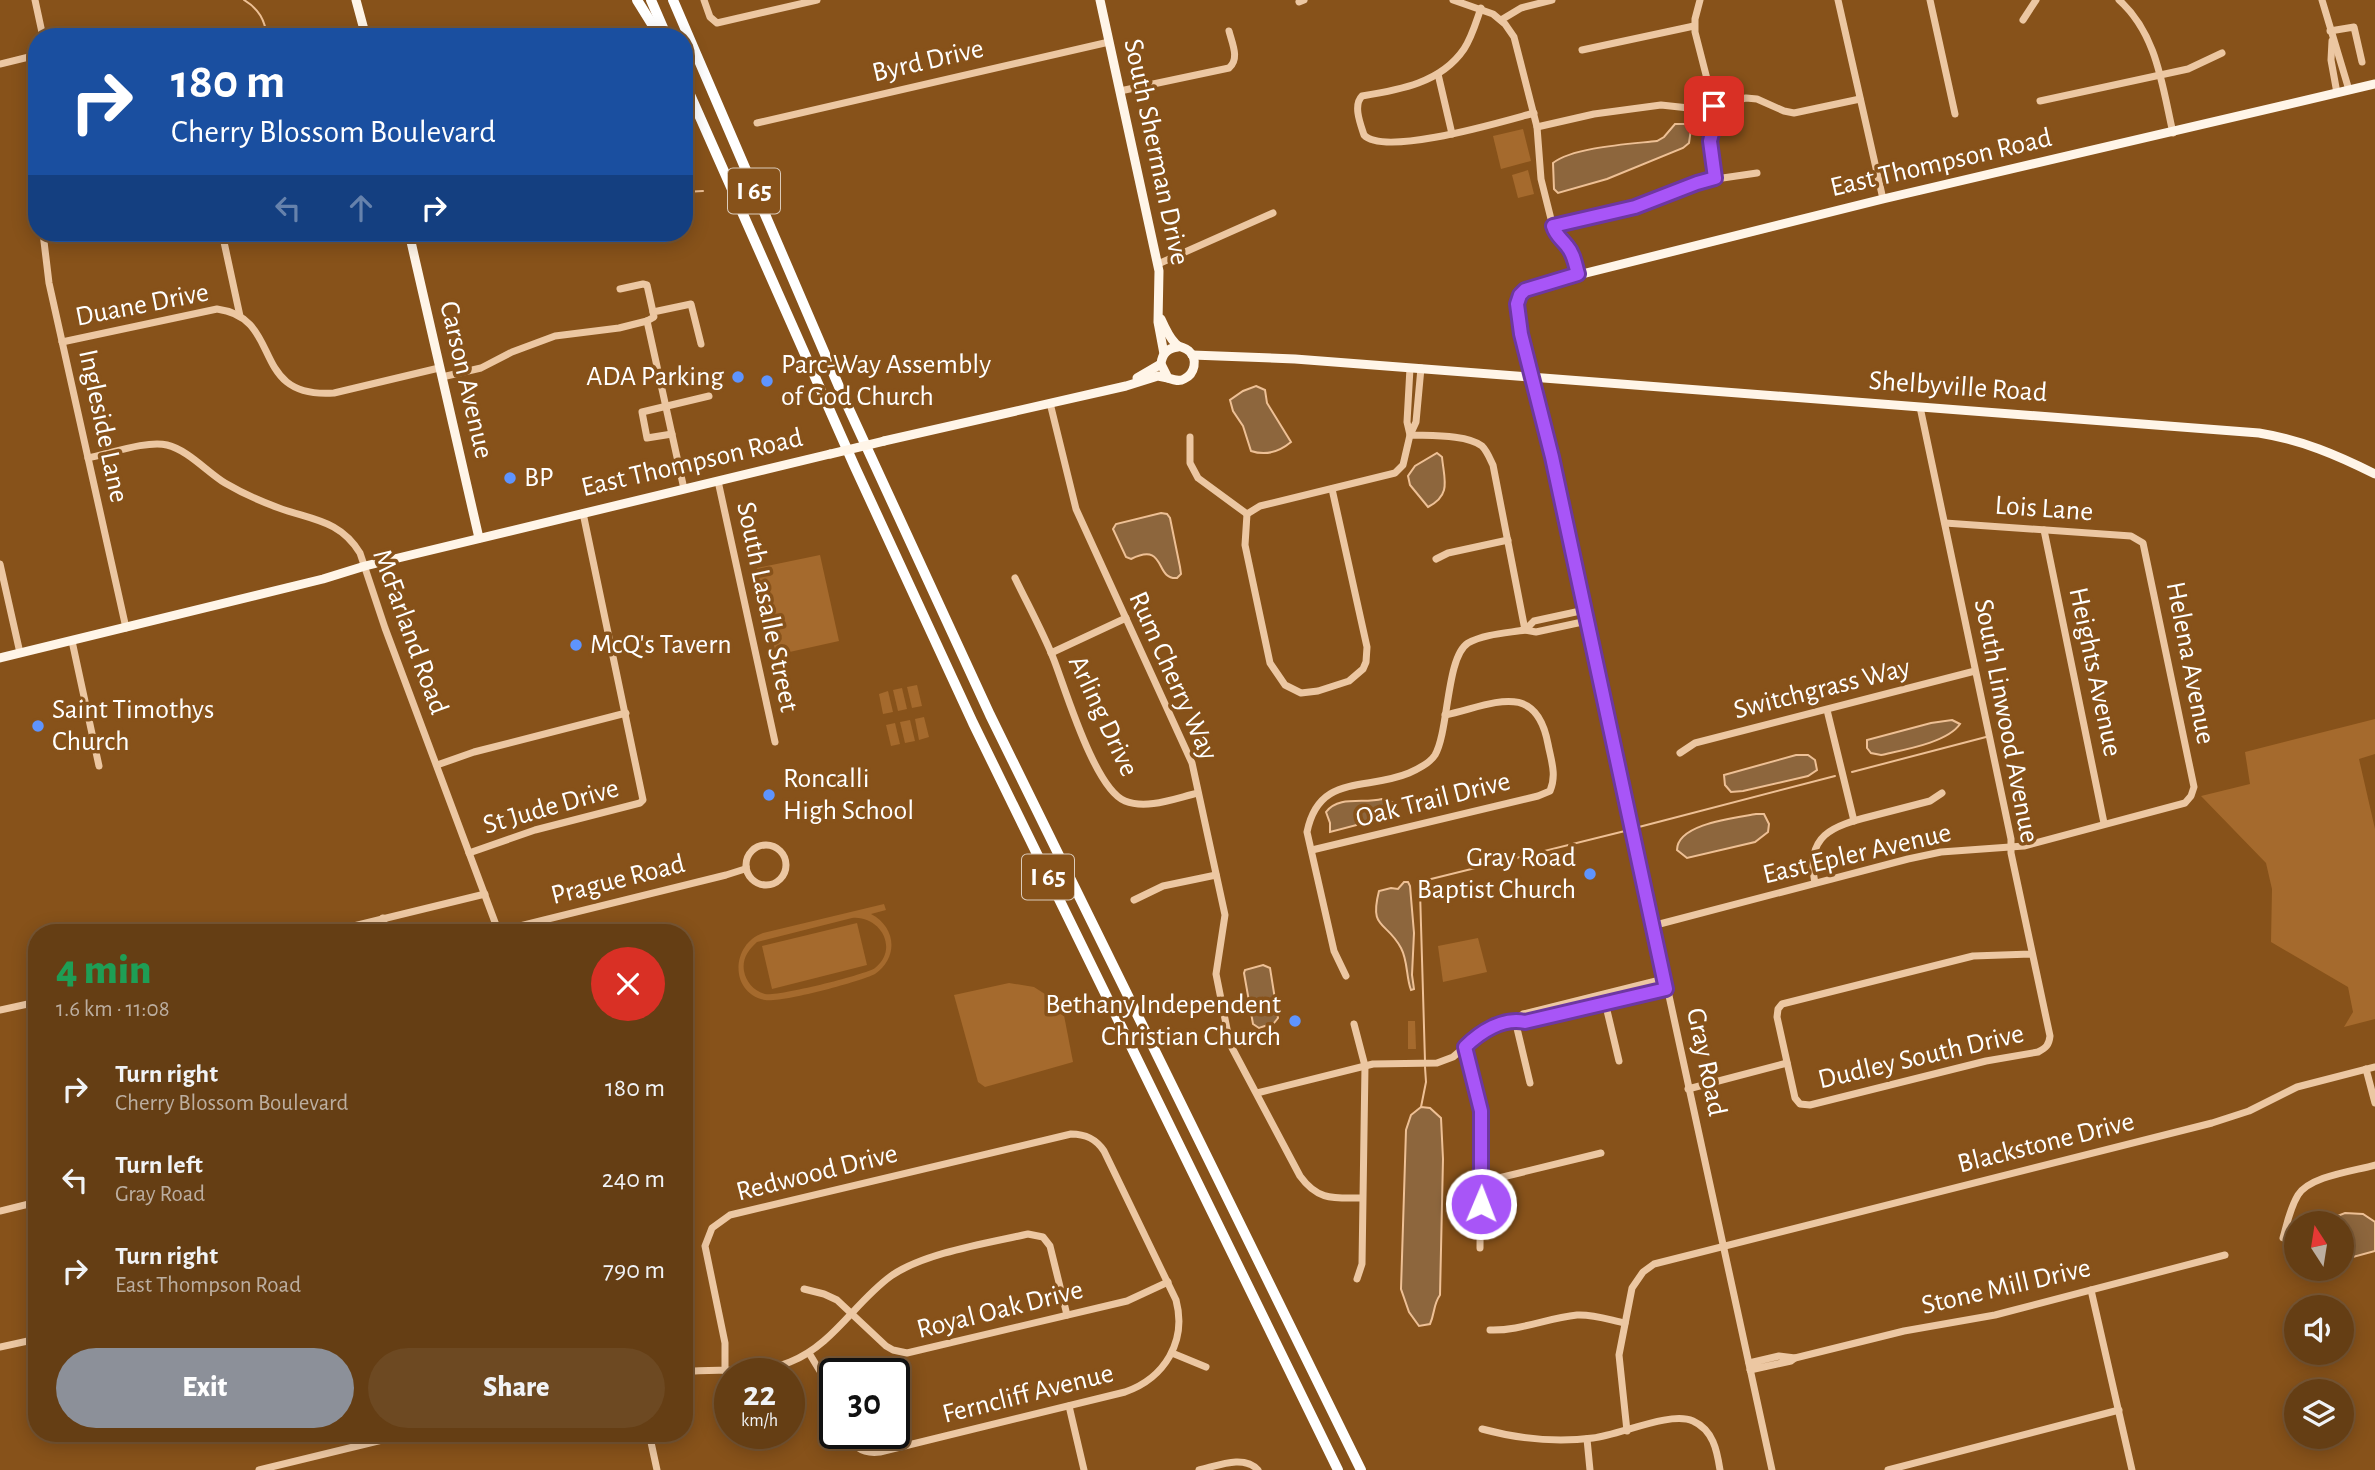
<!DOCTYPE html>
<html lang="en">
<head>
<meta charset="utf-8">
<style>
  :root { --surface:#653e14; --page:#6d4922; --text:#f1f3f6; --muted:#bcaea0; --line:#795734; --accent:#8c9099 }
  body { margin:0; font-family:"Alegreya Sans",sans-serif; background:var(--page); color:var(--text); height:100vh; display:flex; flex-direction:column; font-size:26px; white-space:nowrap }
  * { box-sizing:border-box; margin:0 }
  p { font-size:23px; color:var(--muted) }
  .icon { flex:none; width:38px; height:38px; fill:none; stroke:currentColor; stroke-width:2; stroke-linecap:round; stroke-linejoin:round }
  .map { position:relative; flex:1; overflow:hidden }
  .sheet { position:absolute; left:28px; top:924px; width:665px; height:518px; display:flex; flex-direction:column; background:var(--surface); border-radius:28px; box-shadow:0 4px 18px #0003,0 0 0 2px var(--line) }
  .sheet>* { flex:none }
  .banner { position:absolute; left:28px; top:28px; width:665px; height:214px; border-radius:28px; box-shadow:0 4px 18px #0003,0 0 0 2px var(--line); background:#1a4fa0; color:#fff; overflow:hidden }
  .needle { width:46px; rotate:348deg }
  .fabs { position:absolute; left:2284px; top:1211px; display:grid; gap:14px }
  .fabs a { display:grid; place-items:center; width:70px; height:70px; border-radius:50%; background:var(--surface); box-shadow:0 4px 18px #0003,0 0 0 2px var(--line); font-size:35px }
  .speed { position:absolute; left:714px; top:1358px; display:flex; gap:14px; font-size:35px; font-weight:700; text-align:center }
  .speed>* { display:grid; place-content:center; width:91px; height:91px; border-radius:50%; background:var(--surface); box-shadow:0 4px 18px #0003,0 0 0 2px var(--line); line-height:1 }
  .speed small { font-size:18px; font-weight:400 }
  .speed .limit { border:4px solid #111; border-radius:10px; background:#fff; color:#111 }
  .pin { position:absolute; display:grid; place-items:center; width:60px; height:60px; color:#fff; margin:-30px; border-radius:14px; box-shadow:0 4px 10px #0006 }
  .me { position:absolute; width:77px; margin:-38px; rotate:1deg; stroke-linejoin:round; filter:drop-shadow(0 0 5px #0008) }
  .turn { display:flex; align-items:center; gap:24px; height:147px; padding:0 28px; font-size:32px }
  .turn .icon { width:91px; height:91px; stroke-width:2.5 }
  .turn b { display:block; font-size:49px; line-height:60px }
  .lanes { display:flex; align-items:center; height:66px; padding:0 28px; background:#0003; justify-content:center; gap:35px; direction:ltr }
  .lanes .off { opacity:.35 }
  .round { display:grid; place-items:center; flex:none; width:74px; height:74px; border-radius:37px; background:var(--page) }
  .summary { display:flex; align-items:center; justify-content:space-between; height:119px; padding:0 28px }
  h1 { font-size:42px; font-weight:800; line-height:52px; color:#1e9e55 }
  .action { display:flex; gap:14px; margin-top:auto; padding:14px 28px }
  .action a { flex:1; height:80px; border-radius:42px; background:var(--accent); color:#fff; font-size:28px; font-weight:800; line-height:80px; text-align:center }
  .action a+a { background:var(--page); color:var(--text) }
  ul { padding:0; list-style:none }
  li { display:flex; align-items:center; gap:21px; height:91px; padding:0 28px }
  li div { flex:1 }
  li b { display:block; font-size:26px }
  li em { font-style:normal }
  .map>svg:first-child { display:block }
  .green { fill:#a56a2d; fill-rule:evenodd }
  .water { fill:#8d663d; stroke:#eec095; stroke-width:2 }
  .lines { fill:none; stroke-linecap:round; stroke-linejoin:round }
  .stream { stroke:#eec095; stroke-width:2 }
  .minor { stroke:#ecc7a2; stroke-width:7 }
  .major { stroke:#fff5e8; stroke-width:9 }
  .highway { stroke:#fff; stroke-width:10 }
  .major-bridge { stroke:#fff5e8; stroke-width:9 }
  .route-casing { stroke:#6d37a1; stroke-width:18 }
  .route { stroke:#a855f7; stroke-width:12 }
  .poi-dot { fill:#5e94fe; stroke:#87521a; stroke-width:2.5 }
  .labels { text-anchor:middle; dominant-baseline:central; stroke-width:7; stroke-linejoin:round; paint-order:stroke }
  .shield { fill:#87521a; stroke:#dbcbba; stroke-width:2 }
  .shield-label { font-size:26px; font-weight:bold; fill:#fff }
  .street-label { font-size:28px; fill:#fff; stroke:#87521a }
  .poi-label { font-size:28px; fill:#fff; stroke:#87521a; text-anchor:start }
</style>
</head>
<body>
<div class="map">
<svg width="2375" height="1470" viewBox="0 0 2375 1470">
  <rect width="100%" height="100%" fill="#87521a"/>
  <g class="green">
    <polygon points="1523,129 1531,161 1501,169 1493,136"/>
    <polygon points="1528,170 1534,194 1518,198 1512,175"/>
    <polygon points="820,555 839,641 776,655 757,568"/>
    <polygon points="917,685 922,706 912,708 907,687"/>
    <polygon points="902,688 907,709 898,711 893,690"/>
    <polygon points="888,691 893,712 883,714 879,694"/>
    <polygon points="924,717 929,737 919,740 915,719"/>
    <polygon points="2375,719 2375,754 2359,759 2375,829 2375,1019 2344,1027 2353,1012 2348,987 2271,942 2272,889 2266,863 2201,796 2250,784 2245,752"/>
    <polygon points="910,720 915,741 905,743 900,722"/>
    <polygon points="895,723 900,744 891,746 886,725"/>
    <path d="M884,904L886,910L871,914C896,927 899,957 875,974C859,982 781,1003 765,1000C729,993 731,944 763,933ZM852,918C879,915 900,948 875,968C865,975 776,997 765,994C754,991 746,982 744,971C742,959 748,950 757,942Z"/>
    <polygon points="857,923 867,965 772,989 762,946"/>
    <polygon points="1478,938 1487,972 1443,982 1438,946"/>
    <polygon points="1009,983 1034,987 1062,1005 1073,1062 985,1087 978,1082 954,995"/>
    <polygon points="1408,1021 1415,1021 1416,1049 1408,1049"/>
  </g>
  <g class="water">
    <path d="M1675,124H1685L1691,129L1689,143L1683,148L1607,179L1558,193L1554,189L1553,163C1573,147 1630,144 1657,141L1664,137Z"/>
    <path d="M1256,386L1265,390L1267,403L1291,442C1279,452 1266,456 1251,451L1243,426L1233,411L1230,400L1243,391Z"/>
    <path d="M1437,453L1442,457C1444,479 1452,495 1428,507L1410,485L1408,476L1415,466Z"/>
    <path d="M1161,513L1167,514L1170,518L1180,567L1181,574L1177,578C1154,580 1167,541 1131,559L1126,557L1113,529L1116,524Z"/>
    <path d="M1952,720L1960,724C1947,743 1902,750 1881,755L1871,753L1867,748V740L1931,723Z"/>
    <polygon points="1796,755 1808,755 1815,760 1817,770 1808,776 1743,791 1731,792 1725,785 1724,775"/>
    <path d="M1382,799L1395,803L1397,809L1395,815L1330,832V823L1326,812C1339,795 1364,804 1382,799Z"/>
    <path d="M1756,814H1764L1769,824L1768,832L1755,842L1687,858L1677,850C1677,824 1734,818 1756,814Z"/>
    <path d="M1404,882H1408L1410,886L1414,933L1412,975L1414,989L1411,990C1406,977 1408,961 1401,948C1386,920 1369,930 1379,891L1391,888L1398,889Z"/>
    <polygon points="1263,965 1270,968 1278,1018 1274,1023 1259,1028 1253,1024 1244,973 1245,970"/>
    <path d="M1421,1107L1430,1108L1441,1118L1443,1159L1440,1295C1433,1305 1435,1313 1430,1324L1419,1326L1409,1312L1401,1289L1406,1130L1411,1115Z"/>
    <polygon points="2345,1213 2363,1214 2375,1222 2375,1251 2342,1260 2342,1223 2328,1223 2332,1218"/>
  </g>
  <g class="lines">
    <g class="stream">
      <path d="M244,0C259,9 265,20 267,37"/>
      <polyline points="684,192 703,191"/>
      <polyline points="1852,772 1986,737"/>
      <polyline points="1635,828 1835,776"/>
      <polyline points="1425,1061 1420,891 1423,881 1629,830"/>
      <polyline points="1421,1107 1426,1082 1425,1067"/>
    </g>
    <g class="minor">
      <polyline points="35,0 43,37"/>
      <polyline points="704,0 710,17 717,23 817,0"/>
      <polyline points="1453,0 1493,14 1505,24 1514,37 1537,127 1541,179 1555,235 1567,245 1573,255 1578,274"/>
      <polyline points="1700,0 1695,19 1695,32 1716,114 1710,141 1715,178"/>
      <polyline points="1838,0 1883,199"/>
      <polyline points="1930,0 1955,114"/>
      <path d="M2119,0C2157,34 2162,85 2173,133"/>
      <polyline points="2322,0 2349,90"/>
      <polyline points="1299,2 1304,0"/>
      <path d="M1481,8C1476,22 1472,37 1464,49C1441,83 1399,90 1362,96C1353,105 1360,123 1364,135C1385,157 1504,121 1534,113"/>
      <polyline points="1501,20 1521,8 1552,0"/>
      <polyline points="2023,20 2036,0"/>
      <polyline points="2330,31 2354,27 2362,62"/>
      <polyline points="2332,41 2331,60 2337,93"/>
      <polyline points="1582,50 1694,26"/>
      <polyline points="0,64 37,55"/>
      <polyline points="1438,74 1452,134"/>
      <path d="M1120,91L1229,68C1240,59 1232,43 1229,31"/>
      <polyline points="2040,101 2188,69 2222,53"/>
      <polyline points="757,123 1109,42"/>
      <polyline points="1537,127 1594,114 1661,105 1698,109 1746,98 1757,99 1784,111 1794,113 1860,99"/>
      <polyline points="1554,226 1640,206 1702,181 1757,173"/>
      <polyline points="43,233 49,283 126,628"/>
      <polyline points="219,233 224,242 240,316"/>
      <polyline points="1158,264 1273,213"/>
      <polyline points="620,289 643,284 647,285 653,312"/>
      <polyline points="647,321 684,489"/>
      <polyline points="647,321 654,317 653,312 691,304 701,344"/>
      <path d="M62,342L217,309C285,318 248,399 334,393L439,368"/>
      <polyline points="1410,368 1407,422 1410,435 1416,422 1421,368"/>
      <polyline points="442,377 481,368 512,352 555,336 619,328 647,321"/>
      <polyline points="1531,377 1552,457 1772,1470"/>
      <path d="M1050,403L1076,509L1192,763L1225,915L1216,974L1230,1044L1300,1176C1318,1201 1334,1198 1362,1198"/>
      <path d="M1920,407L2011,839V853L2050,1036C2049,1045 2046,1048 2038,1052L1986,1061L1810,1105L1800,1104L1795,1098L1777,1017L1778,1009L1782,1004L1973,956L2031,954"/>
      <polyline points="672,434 647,438 642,412 709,396"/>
      <polyline points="1190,437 1190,463 1198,478 1247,514"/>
      <path d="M88,458C109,454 147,440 167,445C188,450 207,472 225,483C242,493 260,501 279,508C312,520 340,520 360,553L385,628L499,933"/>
      <polyline points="718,481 775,742"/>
      <path d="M1247,514L1260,506L1395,473L1403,465L1410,435C1429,436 1467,434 1482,446C1487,451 1490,459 1493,465L1525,630C1507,633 1484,634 1468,643C1446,657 1449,731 1435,755C1430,763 1418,769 1409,773C1366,791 1319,773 1307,832L1334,951L1346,976"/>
      <polyline points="1247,514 1245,545 1270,663 1285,685 1301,693 1318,691 1349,681 1363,669 1366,662 1367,647 1332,489"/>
      <polyline points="2044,530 2104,823"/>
      <polyline points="1436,559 1448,553 1508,540"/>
      <polyline points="0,564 20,653"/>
      <path d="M1015,578C1028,605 1043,632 1054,660C1066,691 1095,789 1125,801C1147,810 1176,798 1198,793"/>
      <polyline points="1585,610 1534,621 1525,630 1536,632 1587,621"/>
      <polyline points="72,641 99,766"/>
      <polyline points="1051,653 1126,618"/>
      <polyline points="1827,710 1854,821"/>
      <polyline points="1680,753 1695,743 1975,671"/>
      <polyline points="437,765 474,752 626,713"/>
      <circle cx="766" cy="865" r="20"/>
      <path d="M1312,850L1538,796L1550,791C1557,775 1551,760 1548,744C1536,679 1492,705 1445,715"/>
      <polyline points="469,853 535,830 640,803 643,800 583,513"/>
      <path d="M1815,883C1805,835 1832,826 1872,816C1891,811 1910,806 1930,801L1942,793"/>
      <polyline points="1134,900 1163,886 1216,875"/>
      <polyline points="383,918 386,933"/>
      <polyline points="1652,926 1908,859 1941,852 2024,846 2185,803 2191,796 2194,787 2143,543 2131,536 1945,523"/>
      <polyline points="499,931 726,875 745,869 746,867"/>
      <polyline points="325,933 485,894"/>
      <polyline points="1664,979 1523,1014 1515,1020 1525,1022 1666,989"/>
      <polyline points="1605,1002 1619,1061"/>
      <polyline points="0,1010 37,1002"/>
      <polyline points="1354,1024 1365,1066 1362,1264 1357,1279"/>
      <polyline points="1465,1047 1481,1111 1480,1248"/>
      <polyline points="2366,1069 2375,1103"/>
      <polyline points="1688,1089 1787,1063"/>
      <polyline points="1257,1093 1373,1064 1437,1063 1453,1057 1480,1034 1515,1020 1530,1083"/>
      <polyline points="1482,1182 1601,1153"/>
      <polyline points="0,1211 37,1202"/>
      <path d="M2283,1238C2287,1224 2290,1208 2298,1195C2310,1176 2354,1171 2375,1165"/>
      <polyline points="804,1289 824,1294 837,1300 886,1346 893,1350 907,1353 1127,1301 1168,1282"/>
      <polyline points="2091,1290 2132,1470"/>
      <path d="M1490,1330C1520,1331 1547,1318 1577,1315C1593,1314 1610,1320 1625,1323"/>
      <polyline points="0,1347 37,1339"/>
      <polyline points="809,1353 835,1396"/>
      <polyline points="1172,1353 1206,1367"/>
      <polyline points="1795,1358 1904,1331 1995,1315 2225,1255"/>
      <polyline points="1749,1363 1779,1356 1795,1358 1791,1361 1750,1370"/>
      <path d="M725,1371V1343L705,1246L712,1228L730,1215L1071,1134C1086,1134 1096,1139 1104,1151L1176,1300C1187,1341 1165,1378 1125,1392L880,1452C864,1454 853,1448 847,1433"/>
      <path d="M684,1372C720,1367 755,1376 790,1362C833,1345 855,1302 891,1276C924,1253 988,1243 1028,1234L1043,1237L1050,1246L1067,1315"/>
      <polyline points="1069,1406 1084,1470"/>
      <path d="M1482,1429C1519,1439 1555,1443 1593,1438C1620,1435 1670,1411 1693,1421C1713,1430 1717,1450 1720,1470"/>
      <polyline points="1627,1431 1619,1355 1632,1288 1643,1272 1654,1264 2212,1123 2249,1111 2297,1087 2375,1067"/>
      <polyline points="649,1433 657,1470"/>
      <polyline points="1587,1439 1590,1470"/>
      <polyline points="259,1470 411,1433"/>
      <path d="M1199,1470C1217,1466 1244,1454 1258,1470"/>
      <polyline points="1888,1470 2119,1410"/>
    </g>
    <g class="major">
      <polyline points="356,0 366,37"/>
      <polyline points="1100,0 1159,271 1158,322 1164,354"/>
      <polyline points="409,233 479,538"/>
      <path d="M1161,319C1165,328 1169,337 1175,343C1179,348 1185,347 1189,351C1198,359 1195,374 1184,379C1179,382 1174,380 1168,378L1161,364C1162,353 1168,348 1178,347"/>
      <path d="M1192,355L1295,359L2259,433C2302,440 2337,455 2375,474"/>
      <path d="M1531,377C1526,359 1510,310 1520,295C1523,290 1528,289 1534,286L1883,199L2375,84"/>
      <polyline points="1137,378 1161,364"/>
      <polyline points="884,441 1126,386 1158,376 1168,378"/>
      <polyline points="0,658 323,579 365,566 830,454"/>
    </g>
    <g class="highway">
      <polyline points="637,0 660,37"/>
      <polyline points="651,0 667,37"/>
      <polyline points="673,0 843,396 990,715 1361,1470"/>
      <polyline points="684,81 854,465 973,723 1338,1470"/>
    </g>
    <polyline class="major-bridge" points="830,454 884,441"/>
  </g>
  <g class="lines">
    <g class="route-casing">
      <path id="route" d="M1481,1204V1111L1465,1047C1480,1032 1503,1017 1525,1022L1666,989L1552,457L1521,334L1517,304L1520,295L1525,290L1578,274C1575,264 1574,254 1567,246C1561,238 1556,236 1553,226L1635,207L1697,183L1715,178L1710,141L1716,117L1714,106"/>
    </g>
    <use href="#route" class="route"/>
  </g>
  <g class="poi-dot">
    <circle cx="738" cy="377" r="7"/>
    <circle cx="767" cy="381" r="7"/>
    <circle cx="510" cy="478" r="7"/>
    <circle cx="576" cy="645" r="7"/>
    <circle cx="38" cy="726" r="7"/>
    <circle cx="769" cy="795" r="7"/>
    <circle cx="1590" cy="874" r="7"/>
    <circle cx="1295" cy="1021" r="7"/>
  </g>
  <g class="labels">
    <g class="shield">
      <rect x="728" y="168.5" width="52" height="45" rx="5"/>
      <rect x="1022" y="854.5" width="52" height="45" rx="5"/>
    </g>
    <g class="shield-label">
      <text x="754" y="191">I 65</text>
      <text x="1048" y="877">I 65</text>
    </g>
    <g class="street-label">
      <text transform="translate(928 61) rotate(-13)">Byrd Drive</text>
      <text transform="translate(1156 152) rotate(78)">South Sherman Drive</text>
      <text transform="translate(1941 163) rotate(-13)">East Thompson Road</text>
      <text transform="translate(142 305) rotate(-11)">Duane Drive</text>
      <text transform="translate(466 380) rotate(77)">Carson Avenue</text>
      <text transform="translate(1958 387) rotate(4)">Shelbyville Road</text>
      <text transform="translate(103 426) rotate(78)">Ingleside Lane</text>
      <text transform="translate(692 463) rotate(-13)">East Thompson Road</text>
      <text transform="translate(2044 509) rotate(4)">Lois Lane</text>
      <text transform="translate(767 607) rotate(78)">South Lasalle Street</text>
      <text transform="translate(410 632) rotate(70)">McFarland Road</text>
      <text transform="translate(2190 663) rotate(79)">Helena Avenue</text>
      <text transform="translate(2095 672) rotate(78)">Heights Avenue</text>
      <text transform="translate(1173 676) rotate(66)">Rum Cherry Way</text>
      <text transform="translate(1822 689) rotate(-14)">Switchgrass Way</text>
      <text transform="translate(1103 716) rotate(65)">Arling Drive</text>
      <text transform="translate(2006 721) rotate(79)">South Linwood Avenue</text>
      <text transform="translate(1433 800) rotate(-14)">Oak Trail Drive</text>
      <text transform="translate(551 807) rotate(-16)">St Jude Drive</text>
      <text transform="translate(1857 854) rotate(-13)">East Epler Avenue</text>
      <text transform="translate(618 880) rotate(-14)">Prague Road</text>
      <text transform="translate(1921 1057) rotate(-13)">Dudley South Drive</text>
      <text transform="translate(1706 1062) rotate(78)">Gray Road</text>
      <text transform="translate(2046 1143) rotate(-14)">Blackstone Drive</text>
      <text transform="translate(817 1173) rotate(-14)">Redwood Drive</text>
      <text transform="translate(2006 1287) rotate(-13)">Stone Mill Drive</text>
      <text transform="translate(1000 1310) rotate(-14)">Royal Oak Drive</text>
      <text transform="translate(1028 1394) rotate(-14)">Ferncliff Avenue</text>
    </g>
    <g class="poi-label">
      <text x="781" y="365">Parc-Way Assembly<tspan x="781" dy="32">of God Church</tspan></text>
      <text x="724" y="377" text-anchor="end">ADA Parking</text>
      <text x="524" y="478">BP</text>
      <text x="590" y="645">McQ's Tavern</text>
      <text x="52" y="710">Saint Timothys<tspan x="52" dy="32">Church</tspan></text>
      <text x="783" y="779">Roncalli<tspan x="783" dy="32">High School</tspan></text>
      <text x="1576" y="858" text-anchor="end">Gray Road<tspan x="1576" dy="32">Baptist Church</tspan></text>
      <text x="1281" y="1005" text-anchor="end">Bethany Independent<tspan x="1281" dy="32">Christian Church</tspan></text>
    </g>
  </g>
</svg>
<div class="fabs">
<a><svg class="needle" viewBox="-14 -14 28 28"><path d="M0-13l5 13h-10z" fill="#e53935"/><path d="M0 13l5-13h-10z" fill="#bcaea0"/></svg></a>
<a><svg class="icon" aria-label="sound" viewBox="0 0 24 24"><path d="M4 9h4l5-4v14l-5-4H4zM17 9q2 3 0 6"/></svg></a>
<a><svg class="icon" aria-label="layers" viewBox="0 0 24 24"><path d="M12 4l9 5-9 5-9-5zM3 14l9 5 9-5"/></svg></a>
</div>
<div class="speed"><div>22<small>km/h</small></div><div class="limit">30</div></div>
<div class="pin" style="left:1714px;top:106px;background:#d93025"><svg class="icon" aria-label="arrive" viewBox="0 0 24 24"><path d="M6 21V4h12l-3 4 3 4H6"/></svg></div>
<svg class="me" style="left:1481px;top:1204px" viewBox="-20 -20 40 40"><circle r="17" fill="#a855f7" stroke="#fff" stroke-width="3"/><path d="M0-11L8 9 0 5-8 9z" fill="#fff"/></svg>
<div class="banner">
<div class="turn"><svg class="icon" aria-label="right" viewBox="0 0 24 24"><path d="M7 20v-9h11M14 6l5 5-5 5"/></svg><div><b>180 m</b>Cherry Blossom Boulevard</div></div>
<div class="lanes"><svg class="icon off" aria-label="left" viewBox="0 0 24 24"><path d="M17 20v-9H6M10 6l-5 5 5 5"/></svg><svg class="icon off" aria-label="ahead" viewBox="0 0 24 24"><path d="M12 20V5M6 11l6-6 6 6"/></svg><svg class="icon" aria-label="right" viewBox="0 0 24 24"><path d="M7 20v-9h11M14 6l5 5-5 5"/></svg></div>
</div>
<section class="sheet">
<div class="summary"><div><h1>4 min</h1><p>1.6 km · 11:08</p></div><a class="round" style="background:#d93025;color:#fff"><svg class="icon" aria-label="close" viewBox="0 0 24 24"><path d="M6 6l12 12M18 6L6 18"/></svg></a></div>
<ul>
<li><svg class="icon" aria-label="right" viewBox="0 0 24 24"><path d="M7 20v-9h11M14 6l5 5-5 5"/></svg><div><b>Turn right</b><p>Cherry Blossom Boulevard</p></div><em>180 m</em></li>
<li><svg class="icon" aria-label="left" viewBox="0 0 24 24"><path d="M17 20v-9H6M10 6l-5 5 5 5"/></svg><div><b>Turn left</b><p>Gray Road</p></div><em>240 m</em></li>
<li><svg class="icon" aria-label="right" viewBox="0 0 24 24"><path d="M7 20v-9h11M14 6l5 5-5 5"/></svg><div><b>Turn right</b><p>East Thompson Road</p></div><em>790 m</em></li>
</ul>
<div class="action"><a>Exit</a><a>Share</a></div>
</section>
</div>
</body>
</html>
